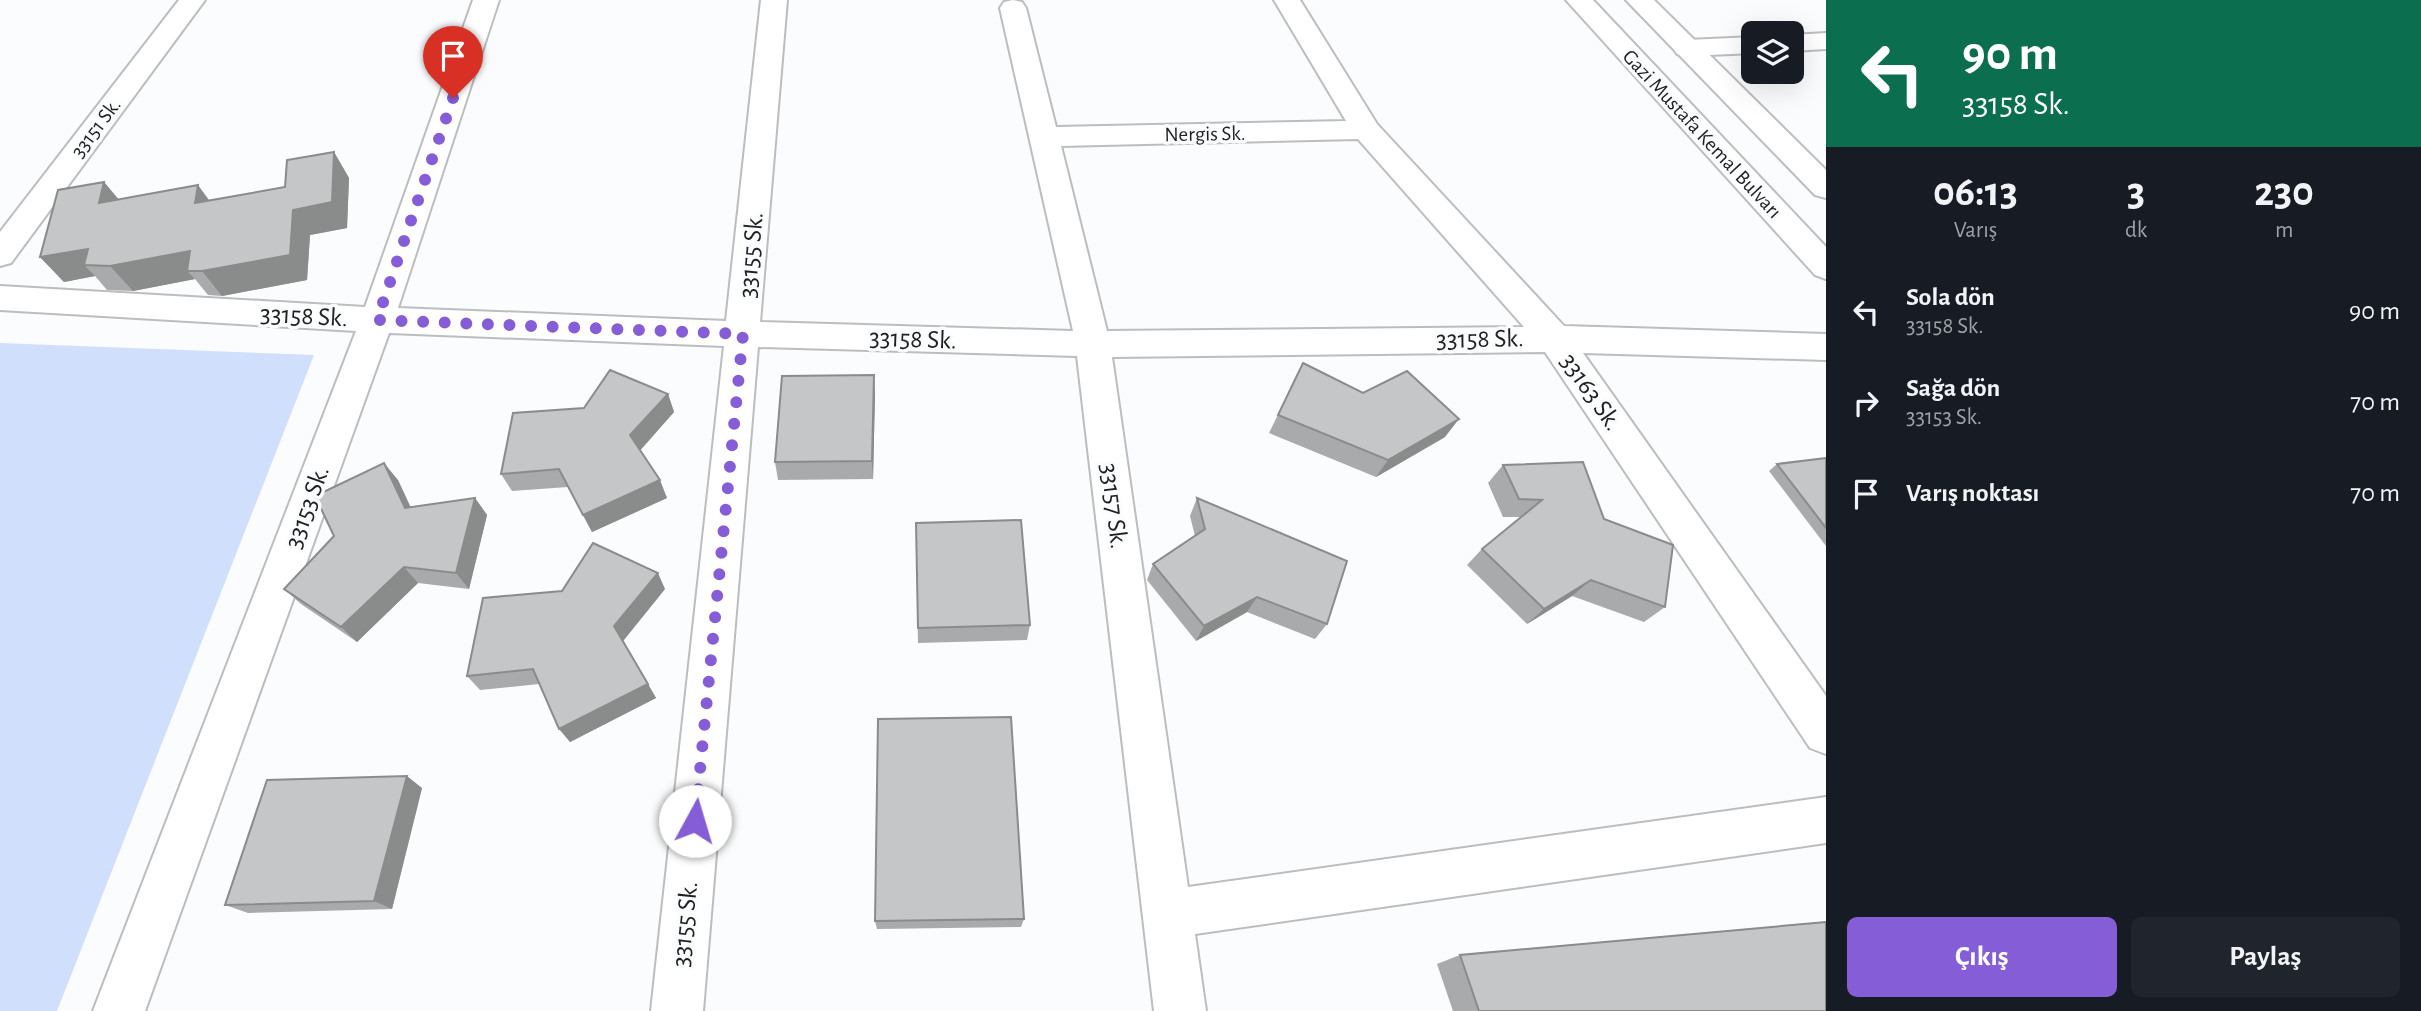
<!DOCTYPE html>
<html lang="tr">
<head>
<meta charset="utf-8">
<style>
  :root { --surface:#171b24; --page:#20242c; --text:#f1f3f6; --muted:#9ea1a6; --accent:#845dd7 }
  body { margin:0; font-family:"Alegreya Sans",sans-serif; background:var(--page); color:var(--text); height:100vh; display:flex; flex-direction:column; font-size:26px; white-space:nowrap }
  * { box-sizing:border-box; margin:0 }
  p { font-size:23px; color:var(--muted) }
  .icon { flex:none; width:38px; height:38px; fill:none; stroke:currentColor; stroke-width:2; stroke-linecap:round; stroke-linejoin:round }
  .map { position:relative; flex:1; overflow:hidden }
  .drawer { display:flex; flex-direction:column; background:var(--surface); width:595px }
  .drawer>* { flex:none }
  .banner { background:#0b6e4f; color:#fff; overflow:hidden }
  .fabs { position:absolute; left:1741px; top:21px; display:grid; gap:14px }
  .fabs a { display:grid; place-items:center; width:63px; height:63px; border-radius:10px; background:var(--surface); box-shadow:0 7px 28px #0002; font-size:35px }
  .pin { position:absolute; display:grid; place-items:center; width:60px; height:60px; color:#fff; margin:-72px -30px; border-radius:50% 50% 50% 0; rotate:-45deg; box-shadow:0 0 7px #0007 }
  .pin .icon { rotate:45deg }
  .me { position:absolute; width:77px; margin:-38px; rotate:6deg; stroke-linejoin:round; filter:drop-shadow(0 0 5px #0008) }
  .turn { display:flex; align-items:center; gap:24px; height:147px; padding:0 21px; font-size:32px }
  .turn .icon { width:91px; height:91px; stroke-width:2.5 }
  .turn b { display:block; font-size:49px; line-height:60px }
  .eta { display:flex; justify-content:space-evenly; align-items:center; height:119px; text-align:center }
  .eta b { font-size:42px; font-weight:700; line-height:49px }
  .primary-button { display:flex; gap:14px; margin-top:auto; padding:14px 21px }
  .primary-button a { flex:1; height:80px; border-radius:10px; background:var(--accent); color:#fff; font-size:28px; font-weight:700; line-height:80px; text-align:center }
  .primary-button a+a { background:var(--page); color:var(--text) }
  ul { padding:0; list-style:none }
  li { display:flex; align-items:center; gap:21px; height:91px; padding:0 21px }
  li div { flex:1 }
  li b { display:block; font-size:26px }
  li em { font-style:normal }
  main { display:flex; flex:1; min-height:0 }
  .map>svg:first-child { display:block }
  .green { fill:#d0dffb }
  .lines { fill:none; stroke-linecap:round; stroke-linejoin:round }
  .minor-casing { stroke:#bcbdbf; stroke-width:4 }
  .highway-casing { stroke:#bcbdbf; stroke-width:4 }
  .minor { fill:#fff; fill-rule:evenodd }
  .highway { fill:#fff; fill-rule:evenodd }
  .wall { fill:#a9aaab }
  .shaded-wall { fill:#8a8b8b }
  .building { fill:#c5c6c7; stroke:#8a8b8b; stroke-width:2 }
  .route { stroke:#845dd7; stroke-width:12; stroke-dasharray:0 21.6 }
  .labels { text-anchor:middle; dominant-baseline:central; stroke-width:7; stroke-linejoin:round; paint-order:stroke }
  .far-street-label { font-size:21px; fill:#1f2020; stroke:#fbfcfd }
  .street-label { font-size:26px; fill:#1f2020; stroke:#fbfcfd }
</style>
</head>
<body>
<main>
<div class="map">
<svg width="1826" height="1011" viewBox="0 0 1826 1011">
  <rect width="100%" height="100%" fill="#fbfcfd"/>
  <polygon class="green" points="0,343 314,355 57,1011 0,1011"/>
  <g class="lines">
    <g class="minor-casing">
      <g id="minor">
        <polygon points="179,0 205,0 11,263 0,266 0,232"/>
        <path d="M473,0H499L398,308L726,321L761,0H787L760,322L1073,331L1000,8L1004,2L1013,0L1022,2L1026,8L1056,127L1346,121L1274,0H1300L1377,124L1564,326L1826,334V360L1583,353L1826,696V754L1810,748L1545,352L1112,357L1188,887L1826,797V843L1195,934L1206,1011H1154L1077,356L758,347L703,1011H651L724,346L389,333L145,1011H93L356,331L0,310V286L365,307ZM1358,139L1524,327L1107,331L1061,146Z"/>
        <polygon points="1826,33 1826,49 1792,51 1792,35"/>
        <polygon points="1754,37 1754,53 1687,56 1677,54 1673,48 1677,42 1687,40"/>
      </g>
    </g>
    <g class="highway-casing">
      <g id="highway">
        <polygon points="1566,0 1593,0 1826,247 1826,279 1815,275"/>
        <polygon points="1626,0 1654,0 1826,170 1826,198 1815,195"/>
      </g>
    </g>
    <use href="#minor" class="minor"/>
    <use href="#highway" class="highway"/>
  </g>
  <g class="wall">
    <polygon points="334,152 349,178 347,228 310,235 307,280 222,296 208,295 195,279 133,291 107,290 95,276 64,282 40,257 104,182 118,199 209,201 285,187"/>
    <polygon points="1303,363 1445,437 1376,477 1269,433"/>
    <polygon points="668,394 674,412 640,450 667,498 592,532 568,487 512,491 501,474"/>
    <polygon points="875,394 873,479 778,480 775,462"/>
    <polygon points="1826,458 1826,546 1769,471 1777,464"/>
    <polygon points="1503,465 1604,519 1665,607 1644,622 1572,596 1527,624 1467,565 1482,549 1521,517 1503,517 1488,483"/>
    <polygon points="398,480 410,507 475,498 487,515 469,589 418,583 357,642 301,604 284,589"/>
    <polygon points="1197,498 1327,624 1315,639 1247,612 1196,641 1147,580 1153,564 1195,536 1190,516"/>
    <polygon points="916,539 1030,625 1027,640 918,643"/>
    <polygon points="665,589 623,641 656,698 570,742 539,684 480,690 467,676"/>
    <polygon points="422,788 392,909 248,913 225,905"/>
    <polygon points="1024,919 1021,927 877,929 875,921"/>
    <polygon points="1460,955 1826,1011 1453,1011 1437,964"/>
  </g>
  <g class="shaded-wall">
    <polygon points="334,152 349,178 347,228 310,235 307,280 222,296 202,271 187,271 195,279 133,291 110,266 293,210"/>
    <polygon points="104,182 125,207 99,203"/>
    <polygon points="198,185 217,211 195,203"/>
    <polygon points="88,249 84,265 95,276 64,282 40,257"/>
    <polygon points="874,375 875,394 873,479 872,461"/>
    <polygon points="668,394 674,412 638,453 630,435"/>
    <polygon points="1459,419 1445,437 1376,477 1388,460"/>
    <polygon points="384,463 398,480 419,525 405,508"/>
    <polygon points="660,480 667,498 592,532 583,515"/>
    <polygon points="475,498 487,515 469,589 456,573"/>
    <polygon points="404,567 418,583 357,642 341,627"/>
    <polygon points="658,573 665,589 623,641 614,626"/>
    <polygon points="1591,580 1572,596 1527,624 1544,609"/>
    <polygon points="1257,597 1247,612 1196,641 1204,626"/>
    <polygon points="648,684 656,698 570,742 559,729"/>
    <polygon points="407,776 422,788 392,909 374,901"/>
  </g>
  <g class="building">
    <polygon points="334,152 332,202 293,210 290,255 202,271 187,271 190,251 110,266 84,265 88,249 40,257 58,190 104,182 99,203 198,185 195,203 285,187 287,160"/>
    <polygon points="1303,363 1363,393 1407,371 1459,419 1388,460 1278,415"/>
    <polygon points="610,370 668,394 630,435 660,480 583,515 559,469 501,474 513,413 584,408"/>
    <polygon points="874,375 872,461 775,462 782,376"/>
    <polygon points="1826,458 1826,528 1777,464"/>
    <polygon points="1583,462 1604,519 1673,545 1665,607 1591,580 1544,609 1482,549 1542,500 1519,499 1503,465"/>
    <polygon points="384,463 405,508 475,498 456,573 404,567 341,627 284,589 334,536 315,496"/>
    <polygon points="1197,498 1347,561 1327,624 1257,597 1204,626 1153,564 1205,529"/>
    <polygon points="1021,520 1030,625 918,628 916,523"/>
    <polygon points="593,543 658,573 614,626 648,684 559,729 533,669 467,676 483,598 562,591"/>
    <polygon points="1011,717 1024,919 875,921 878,719"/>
    <polygon points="407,776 374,901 225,905 267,780"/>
    <polygon points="1826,922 1826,1011 1479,1011 1460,955"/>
  </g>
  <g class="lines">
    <polyline class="route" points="453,98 377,320 743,334 695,821"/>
  </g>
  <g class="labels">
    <g class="far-street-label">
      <text transform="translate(96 128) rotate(-53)">33151 Sk.</text>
      <text transform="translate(1205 134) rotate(-1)">Nergis Sk.</text>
      <text transform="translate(1702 134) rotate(47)">Gazi Mustafa Kemal Bulvarı</text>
    </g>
    <g class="street-label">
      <text transform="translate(751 255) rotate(-85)">33155 Sk.</text>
      <text transform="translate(304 316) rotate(3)">33158 Sk.</text>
      <text transform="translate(913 339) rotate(2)">33158 Sk.</text>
      <text transform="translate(1480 339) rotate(-1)">33158 Sk.</text>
      <text transform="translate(1591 392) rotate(55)">33163 Sk.</text>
      <text transform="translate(1114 506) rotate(83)">33157 Sk.</text>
      <text transform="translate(307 507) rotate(-70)">33153 Sk.</text>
      <text transform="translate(685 924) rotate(-84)">33155 Sk.</text>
    </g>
  </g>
</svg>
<div class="fabs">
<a><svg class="icon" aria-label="layers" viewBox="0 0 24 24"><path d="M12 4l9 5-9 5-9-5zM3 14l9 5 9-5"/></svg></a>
</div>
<div class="pin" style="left:453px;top:98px;background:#d93025"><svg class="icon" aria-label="arrive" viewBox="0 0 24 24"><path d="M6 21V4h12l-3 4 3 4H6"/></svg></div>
<svg class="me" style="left:695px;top:821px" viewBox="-20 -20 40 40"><circle r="19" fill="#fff"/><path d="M0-13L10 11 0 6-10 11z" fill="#845dd7"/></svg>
</div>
<section class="drawer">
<div class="banner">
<div class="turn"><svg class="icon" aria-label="left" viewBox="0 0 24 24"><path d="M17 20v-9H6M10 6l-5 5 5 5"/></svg><div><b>90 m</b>33158 Sk.</div></div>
</div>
<div class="eta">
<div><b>06:13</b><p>Varış</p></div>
<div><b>3</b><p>dk</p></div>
<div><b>230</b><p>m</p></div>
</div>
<ul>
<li><svg class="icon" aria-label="left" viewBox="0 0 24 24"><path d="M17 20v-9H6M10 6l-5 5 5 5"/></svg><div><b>Sola dön</b><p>33158 Sk.</p></div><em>90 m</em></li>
<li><svg class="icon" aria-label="right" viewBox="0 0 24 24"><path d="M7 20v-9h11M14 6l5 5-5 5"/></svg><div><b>Sağa dön</b><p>33153 Sk.</p></div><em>70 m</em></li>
<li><svg class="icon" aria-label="arrive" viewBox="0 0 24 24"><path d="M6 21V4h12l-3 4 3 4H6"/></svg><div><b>Varış noktası</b></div><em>70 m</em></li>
</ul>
<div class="primary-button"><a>Çıkış</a><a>Paylaş</a></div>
</section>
</main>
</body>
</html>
